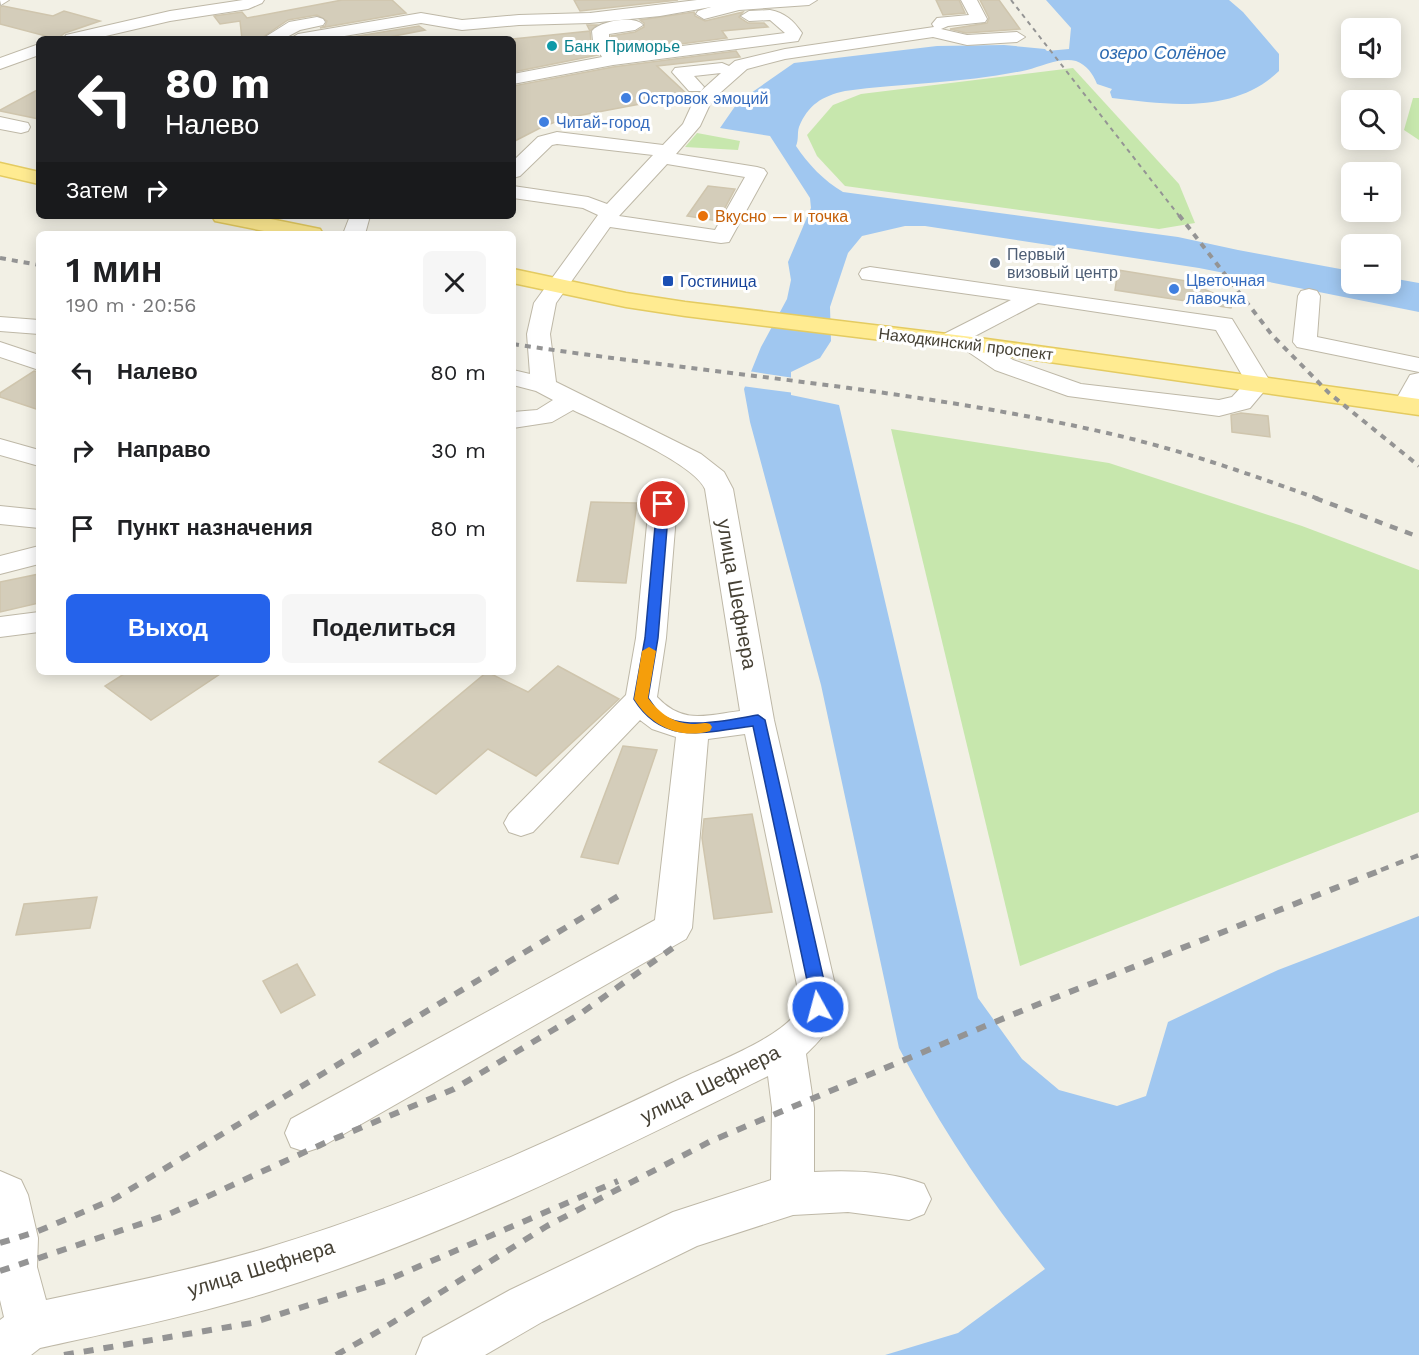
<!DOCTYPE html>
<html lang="ru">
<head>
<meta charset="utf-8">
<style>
  :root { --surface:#fff; --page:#f6f6f6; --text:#202124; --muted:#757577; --accent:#2563eb }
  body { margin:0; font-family:"Work Sans",sans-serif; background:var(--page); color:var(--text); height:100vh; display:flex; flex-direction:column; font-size:22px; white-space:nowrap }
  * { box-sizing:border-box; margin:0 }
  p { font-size:20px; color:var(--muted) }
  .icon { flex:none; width:33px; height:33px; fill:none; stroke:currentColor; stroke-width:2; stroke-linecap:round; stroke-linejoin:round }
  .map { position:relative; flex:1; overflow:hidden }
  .details { position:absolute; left:36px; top:231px; width:480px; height:444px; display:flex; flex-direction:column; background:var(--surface); border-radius:9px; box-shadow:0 3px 15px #0003 }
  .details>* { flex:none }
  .hud { position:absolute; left:36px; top:36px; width:480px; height:183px; border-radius:9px; box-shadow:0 3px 15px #0003; background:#202124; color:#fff; overflow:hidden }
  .buttons { position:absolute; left:1341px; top:18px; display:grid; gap:12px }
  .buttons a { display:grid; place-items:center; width:60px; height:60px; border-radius:9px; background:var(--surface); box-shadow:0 3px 15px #0003; font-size:30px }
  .pin { position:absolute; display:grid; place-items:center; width:51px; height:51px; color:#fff; margin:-26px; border:3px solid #fff; border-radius:50%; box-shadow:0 2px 6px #0007 }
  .me { position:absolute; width:66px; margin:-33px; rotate:353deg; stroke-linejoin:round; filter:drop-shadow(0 0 4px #0008) }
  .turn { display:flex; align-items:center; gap:21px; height:126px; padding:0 30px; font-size:27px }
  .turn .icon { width:78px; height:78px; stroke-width:2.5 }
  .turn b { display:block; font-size:42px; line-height:51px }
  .then { display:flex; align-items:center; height:57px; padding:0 30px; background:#0003; gap:12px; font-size:22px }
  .round { display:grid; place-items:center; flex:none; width:63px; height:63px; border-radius:9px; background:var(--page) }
  .summary { display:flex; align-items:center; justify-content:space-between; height:102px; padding:0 30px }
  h1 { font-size:36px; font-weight:600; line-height:45px }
  .button { display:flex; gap:12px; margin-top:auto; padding:12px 30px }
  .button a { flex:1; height:69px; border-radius:9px; background:var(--accent); color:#fff; font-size:24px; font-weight:600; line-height:69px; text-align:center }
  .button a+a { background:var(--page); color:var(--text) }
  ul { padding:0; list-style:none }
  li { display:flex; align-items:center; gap:18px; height:78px; padding:0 30px }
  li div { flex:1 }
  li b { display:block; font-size:22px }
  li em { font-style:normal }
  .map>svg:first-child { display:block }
  .green { fill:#c7e7ad }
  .water { fill:#a0c7f0 }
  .pier { fill:#f2f0e5 }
  .building { fill:#d4cdba; stroke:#cfc5ad; stroke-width:1.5 }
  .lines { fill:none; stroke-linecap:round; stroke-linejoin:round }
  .minor-casing { stroke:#beb8a7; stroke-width:2 }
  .major-casing { stroke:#e4cb61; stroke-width:3 }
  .minor { fill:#fff; fill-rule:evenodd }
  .major { fill:#ffeb91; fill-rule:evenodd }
  .rail-far3 { stroke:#949494; stroke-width:2; stroke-dasharray:4.5 4.5; stroke-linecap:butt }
  .rail-far2 { stroke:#949494; stroke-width:4; stroke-dasharray:6 6; stroke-linecap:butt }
  .rail-far1 { stroke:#949494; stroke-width:4.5; stroke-dasharray:8 8; stroke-linecap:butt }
  .rail { stroke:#949494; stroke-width:6; stroke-dasharray:10 10; stroke-linecap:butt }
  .route { fill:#2563eb; stroke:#184099; stroke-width:1.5 }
  .slow { fill:#f59e0b }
  .culture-dot { fill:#0f9aa8; stroke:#fff; stroke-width:2 }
  .shop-dot { fill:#3f7fe0; stroke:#fff; stroke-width:2 }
  .food-dot { fill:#e8710a; stroke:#fff; stroke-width:2 }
  .service-dot { fill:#5c6f8a; stroke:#fff; stroke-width:2 }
  .transit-dot { fill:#1a4fb4; stroke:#fff; stroke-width:2 }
  .labels { text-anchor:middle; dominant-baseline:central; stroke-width:6; stroke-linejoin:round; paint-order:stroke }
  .far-culture-label { font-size:16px; fill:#0d838f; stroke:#fff; text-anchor:start }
  .far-shop-label { font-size:16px; fill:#366cbe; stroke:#fff; text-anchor:start }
  .far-food-label { font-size:16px; fill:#c56008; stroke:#fff; text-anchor:start }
  .far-service-label { font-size:16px; fill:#4e5e75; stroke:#fff; text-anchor:start }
  .far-transit-label { font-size:16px; fill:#164399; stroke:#fff; text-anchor:start }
  .far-street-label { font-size:16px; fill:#454034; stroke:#fff }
  .far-water-label { font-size:18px; font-style:italic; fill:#2d6bb1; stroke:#fff }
  .street-label { font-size:20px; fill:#454034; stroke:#fff }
</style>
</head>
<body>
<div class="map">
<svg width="1419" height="1355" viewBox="0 0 1419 1355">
  <rect width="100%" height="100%" fill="#f2f0e5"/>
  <g class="green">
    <polygon points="1073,68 1179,184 1195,223 1159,229 845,186 817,156 807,135 833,105 861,94"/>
    <polygon points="1413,98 1419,98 1419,140 1404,130"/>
    <polygon points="697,133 740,141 738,150 685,147"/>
    <polygon points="891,429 1109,463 1302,526 1419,570 1419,812 1020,966"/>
  </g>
  <path class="water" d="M1046,0H1229L1243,12L1279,54V71C1234,114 1169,105 1112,98L1110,92L1112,89L1097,84C1093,74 1087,65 1076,61C1061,57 1042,66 1027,70C967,83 906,83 845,91C822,96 808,105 799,127C797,133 799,139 796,146C808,164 824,181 843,192L1178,237L1238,250L1351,271L1352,284H1390L1391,278L1419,283V312L1199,268L925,226H905L862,236L848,253L830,307L831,341L820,358L791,372V395L839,405L978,998L1022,1059L1059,1090L1117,1106L1146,1096L1168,1022L1278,970L1419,916V1355H885L958,1333L1045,1269C989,1200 940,1127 899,1048L821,685L750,422L744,389L761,347L787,299L791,280L788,262L811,208L810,198L770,136L720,128L738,102L794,63L937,46L1004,45L1045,49L1047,51L1069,49L1071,28Z"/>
  <polygon class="pier" points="748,371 794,378 795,393 742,386"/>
  <g class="building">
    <polygon points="342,0 392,0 406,13 320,28 325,26 327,21 317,15 288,20 260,39 242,39 240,21 220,24 214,16 242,12 247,18"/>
    <polygon points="574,0 678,0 580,11"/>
    <polygon points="936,0 959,0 965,13 943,15"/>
    <polygon points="980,0 999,0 1020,29 966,33 950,29 987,23 989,18"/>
    <polygon points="3,6 53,16 64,11 100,21 65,33 57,39 0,24 0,7"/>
    <polygon points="694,12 695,16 705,21 743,12 739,17 748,23 764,23 768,27 722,31 727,38 619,52 611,40 611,36 635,32 644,27 644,23 640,20"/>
    <polygon points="587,25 597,25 590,31 591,42 598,55 513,72 513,39 590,31"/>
    <polygon points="419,26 425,30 379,39 340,39"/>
    <polygon points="736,51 740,57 657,66 688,95 566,118 542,127 513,142 513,86 613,67"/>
    <polygon points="39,89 39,119 0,111 0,110"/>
    <polygon points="708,186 735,189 718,221 687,216"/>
    <polygon points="1118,270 1186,281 1233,302 1231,308 1115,290"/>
    <polygon points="34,371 39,372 39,410 0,397 0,393"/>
    <polygon points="1241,413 1268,416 1270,437 1232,432 1231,415"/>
    <polygon points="591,502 637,503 626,583 577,581"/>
    <polygon points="39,574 39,603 0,612 0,582"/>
    <polygon points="558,666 619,699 536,776 488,749 436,794 379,762 487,672 528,692"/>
    <polygon points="127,672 223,672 151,720 105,686"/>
    <polygon points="623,746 657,750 618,864 581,857"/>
    <polygon points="752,814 772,912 714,919 702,838 704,819"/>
    <polygon points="97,897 90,928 16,935 24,904"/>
    <polygon points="297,964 315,995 281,1013 263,981"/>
  </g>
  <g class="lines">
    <g class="minor-casing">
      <g id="minor">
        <polygon points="0,0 9,0 1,5"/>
        <polygon points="243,0 264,0 262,3 248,9 170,21 93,39 64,39 66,35 170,11"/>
        <polygon points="697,0 817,0 809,5 739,10 704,19 696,14 698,11 711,7 660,16 590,23 519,25 462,30 421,23 327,39 290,39 298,34 421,13 462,20 519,15 590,13"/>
        <path d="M961,0H977L987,19L985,22L948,26L941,29L967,35L1017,32L1025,37L1017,42L967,45L933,37L785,59L747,69L712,100L700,126L676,154L757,167L764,169L767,173L729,242L721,243L610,227L556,303L550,334L556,382L701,454L724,472L733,489L774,720L835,985C839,1019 830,1031 806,1054L814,1108V1172C851,1170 890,1171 924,1184L931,1199L924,1214L909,1220L848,1212L793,1215L697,1246L542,1322L485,1355H416L423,1338L510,1290L673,1212L771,1180L772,1108L768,1076C606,1156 443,1238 269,1292C194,1315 117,1331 40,1348L31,1355H0V1320L4,1317L0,1300V1171L21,1180L28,1195L38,1238L37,1267L46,1300C121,1284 197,1269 270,1247C412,1204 547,1143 680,1079C711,1064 779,1039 797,1012C801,1005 797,992 797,985L745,734L708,739L692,928L686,939L321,1147L306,1152L291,1147L285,1133L291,1119L655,920L676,737L652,729L640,720L533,832L521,836L509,832L504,823L509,814L626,695L636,638L649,504L653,498L663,496L673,498L677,504L666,638L657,697C683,725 707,715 740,711L705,489C694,463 602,424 573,410L552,422L513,428V412L537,410L553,400L536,391L513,385V370L530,374L527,334L534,303L598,215L583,208L513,198V186L588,197L607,204L653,155L557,144L552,145L520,176L513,178V161L538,137L557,132L663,145L683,124L695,98L701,91H689L672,72L675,68L722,63L729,66L735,61L785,49L934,27L932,24L937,18L969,15ZM721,73L701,91L704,87L694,76ZM667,164L745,177L715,230L619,216Z"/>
        <path d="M770,10C785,13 793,20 802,33L798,41L613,65L513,84V74L602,57L593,41L592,31C600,21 635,15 643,25L635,30L609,34V41L618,54L785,33L770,20L749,21L741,16L749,11Z"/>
        <polygon points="317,17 323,19 325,22 323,25 300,30 283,39 262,39 289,22"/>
        <polygon points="39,44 39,55 0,69 0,58"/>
        <polygon points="0,117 28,123 30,127 28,131 21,133 0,129"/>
        <polygon points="350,216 370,216 365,234 343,234"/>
        <path d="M870,267L1232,319L1271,383L1250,408L1219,416L1068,396L995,370L964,349L960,344L948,348L940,346L936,341L940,336L1011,300L862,279L859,274L862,269ZM1038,303L1216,330L1246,382L1232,397L1219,400L1081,384L1013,360L980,339L973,337Z"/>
        <polygon points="1309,289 1317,291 1320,296 1317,337 1419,358 1419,372 1297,347 1293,342 1298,296 1301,291"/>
        <polygon points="0,317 39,320 39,334 0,331"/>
        <polygon points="0,342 39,355 39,370 0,357"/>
        <polygon points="1419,373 1419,404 1415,410 1406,413 1397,410 1393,405 1410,375"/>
        <polygon points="0,439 39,450 39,466 0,455"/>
        <polygon points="0,506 39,510 39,528 0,524"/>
        <polygon points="39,546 39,564 0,574 0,556"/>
        <polygon points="39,612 39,632 0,637 0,617"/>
      </g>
    </g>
    <g class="major-casing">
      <g id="major">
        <polygon points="0,163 39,172 39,184 0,175"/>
        <polygon points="212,216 256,216 320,229 323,234 279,234 215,221"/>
        <polygon points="513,269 626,293 685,302 972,337 1419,399 1419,415 972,351 685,316 626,307 513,283"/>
      </g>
    </g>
    <use href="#minor" class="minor"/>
    <use href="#major" class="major"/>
    <polyline class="rail-far3" points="1011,0 1180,217"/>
    <g class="rail-far2">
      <polyline points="1179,215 1272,335 1329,393 1419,466"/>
      <polyline points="0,258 39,265"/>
      <path d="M513,344C716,375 924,389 1124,437C1190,453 1255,476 1319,499"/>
    </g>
    <g class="rail-far1">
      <polyline points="1315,498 1419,537"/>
      <polyline points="1381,870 1419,855"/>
    </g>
    <g class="rail">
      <polyline points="0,1243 36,1232 114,1199 620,895"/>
      <polyline points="0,1271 167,1215 329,1141 454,1089 580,1014 674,947"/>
      <polyline points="64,1355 252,1323 385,1281 618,1181"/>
      <polyline points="336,1355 379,1331 547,1226 711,1141 1026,1009 1384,869"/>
    </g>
  </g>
  <path class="route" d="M663,500L669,504L658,638L648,698C652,703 655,709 660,713C681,732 732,719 758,715L765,720L825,985L826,1007L824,1012L818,1014L812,1012L808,985L753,726C706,732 663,746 634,699L645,638L657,504Z"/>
  <path class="slow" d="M649,647L656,651L648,698C660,714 674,724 695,724C701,724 704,722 710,724L712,727L710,731C679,740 650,725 634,699L642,651Z"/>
  <circle class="culture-dot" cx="552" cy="46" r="6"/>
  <g class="shop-dot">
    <circle cx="626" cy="98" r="6"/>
    <circle cx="544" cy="122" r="6"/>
    <circle cx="1174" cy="289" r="6"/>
  </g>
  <circle class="food-dot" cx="703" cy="216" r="6"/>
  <circle class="service-dot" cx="995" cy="263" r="6"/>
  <rect class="transit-dot" x="662" y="275" width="12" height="12" rx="3"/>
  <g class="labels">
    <g class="far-culture-label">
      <text x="564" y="46">Банк Приморье</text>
    </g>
    <g class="far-shop-label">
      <text x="638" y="98">Островок эмоций</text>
      <text x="556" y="122">Читай-город</text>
      <text x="1186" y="280">Цветочная<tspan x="1186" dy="18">лавочка</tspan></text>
    </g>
    <g class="far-food-label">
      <text x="715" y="216">Вкусно — и точка</text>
    </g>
    <g class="far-service-label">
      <text x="1007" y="254">Первый<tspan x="1007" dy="18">визовый центр</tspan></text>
    </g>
    <g class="far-transit-label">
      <text x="680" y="281">Гостиница</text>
    </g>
    <g class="far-street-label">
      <text transform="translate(966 344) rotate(7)">Находкинский проспект</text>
    </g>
    <g class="far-water-label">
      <text x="1163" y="52">озеро Солёное</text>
    </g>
    <g class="street-label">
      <text transform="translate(737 594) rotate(80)">улица Шефнера</text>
      <text transform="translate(710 1084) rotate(-26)">улица Шефнера</text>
      <text transform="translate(261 1268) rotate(-17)">улица Шефнера</text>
    </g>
  </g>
</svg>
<div class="buttons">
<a><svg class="icon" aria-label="sound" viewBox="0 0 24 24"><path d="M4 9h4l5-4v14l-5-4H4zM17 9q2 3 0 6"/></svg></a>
<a><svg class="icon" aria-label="search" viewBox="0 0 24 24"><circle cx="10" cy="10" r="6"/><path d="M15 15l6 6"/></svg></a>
<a>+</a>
<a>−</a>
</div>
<div class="pin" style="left:663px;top:504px;background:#d93025"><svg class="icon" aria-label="arrive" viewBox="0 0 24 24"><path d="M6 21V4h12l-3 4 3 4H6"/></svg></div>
<svg class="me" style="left:818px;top:1007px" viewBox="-20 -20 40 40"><circle r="17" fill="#2563eb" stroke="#fff" stroke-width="3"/><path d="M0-11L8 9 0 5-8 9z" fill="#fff"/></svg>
<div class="hud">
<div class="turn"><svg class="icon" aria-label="left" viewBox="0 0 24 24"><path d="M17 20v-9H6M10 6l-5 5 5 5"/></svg><div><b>80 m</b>Налево</div></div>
<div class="then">Затем<svg class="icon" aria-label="right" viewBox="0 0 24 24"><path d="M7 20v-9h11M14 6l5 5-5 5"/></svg></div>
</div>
<section class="details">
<div class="summary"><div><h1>1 мин</h1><p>190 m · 20:56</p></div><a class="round"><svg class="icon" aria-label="close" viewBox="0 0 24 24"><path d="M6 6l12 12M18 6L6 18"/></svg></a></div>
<ul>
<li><svg class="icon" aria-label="left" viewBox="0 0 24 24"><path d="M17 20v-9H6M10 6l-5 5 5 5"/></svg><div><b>Налево</b></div><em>80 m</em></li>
<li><svg class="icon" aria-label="right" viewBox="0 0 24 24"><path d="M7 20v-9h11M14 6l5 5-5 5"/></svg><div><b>Направо</b></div><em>30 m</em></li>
<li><svg class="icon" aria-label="arrive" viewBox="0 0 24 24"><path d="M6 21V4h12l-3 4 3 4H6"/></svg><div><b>Пункт назначения</b></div><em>80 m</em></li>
</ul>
<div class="button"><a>Выход</a><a>Поделиться</a></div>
</section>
</div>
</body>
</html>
